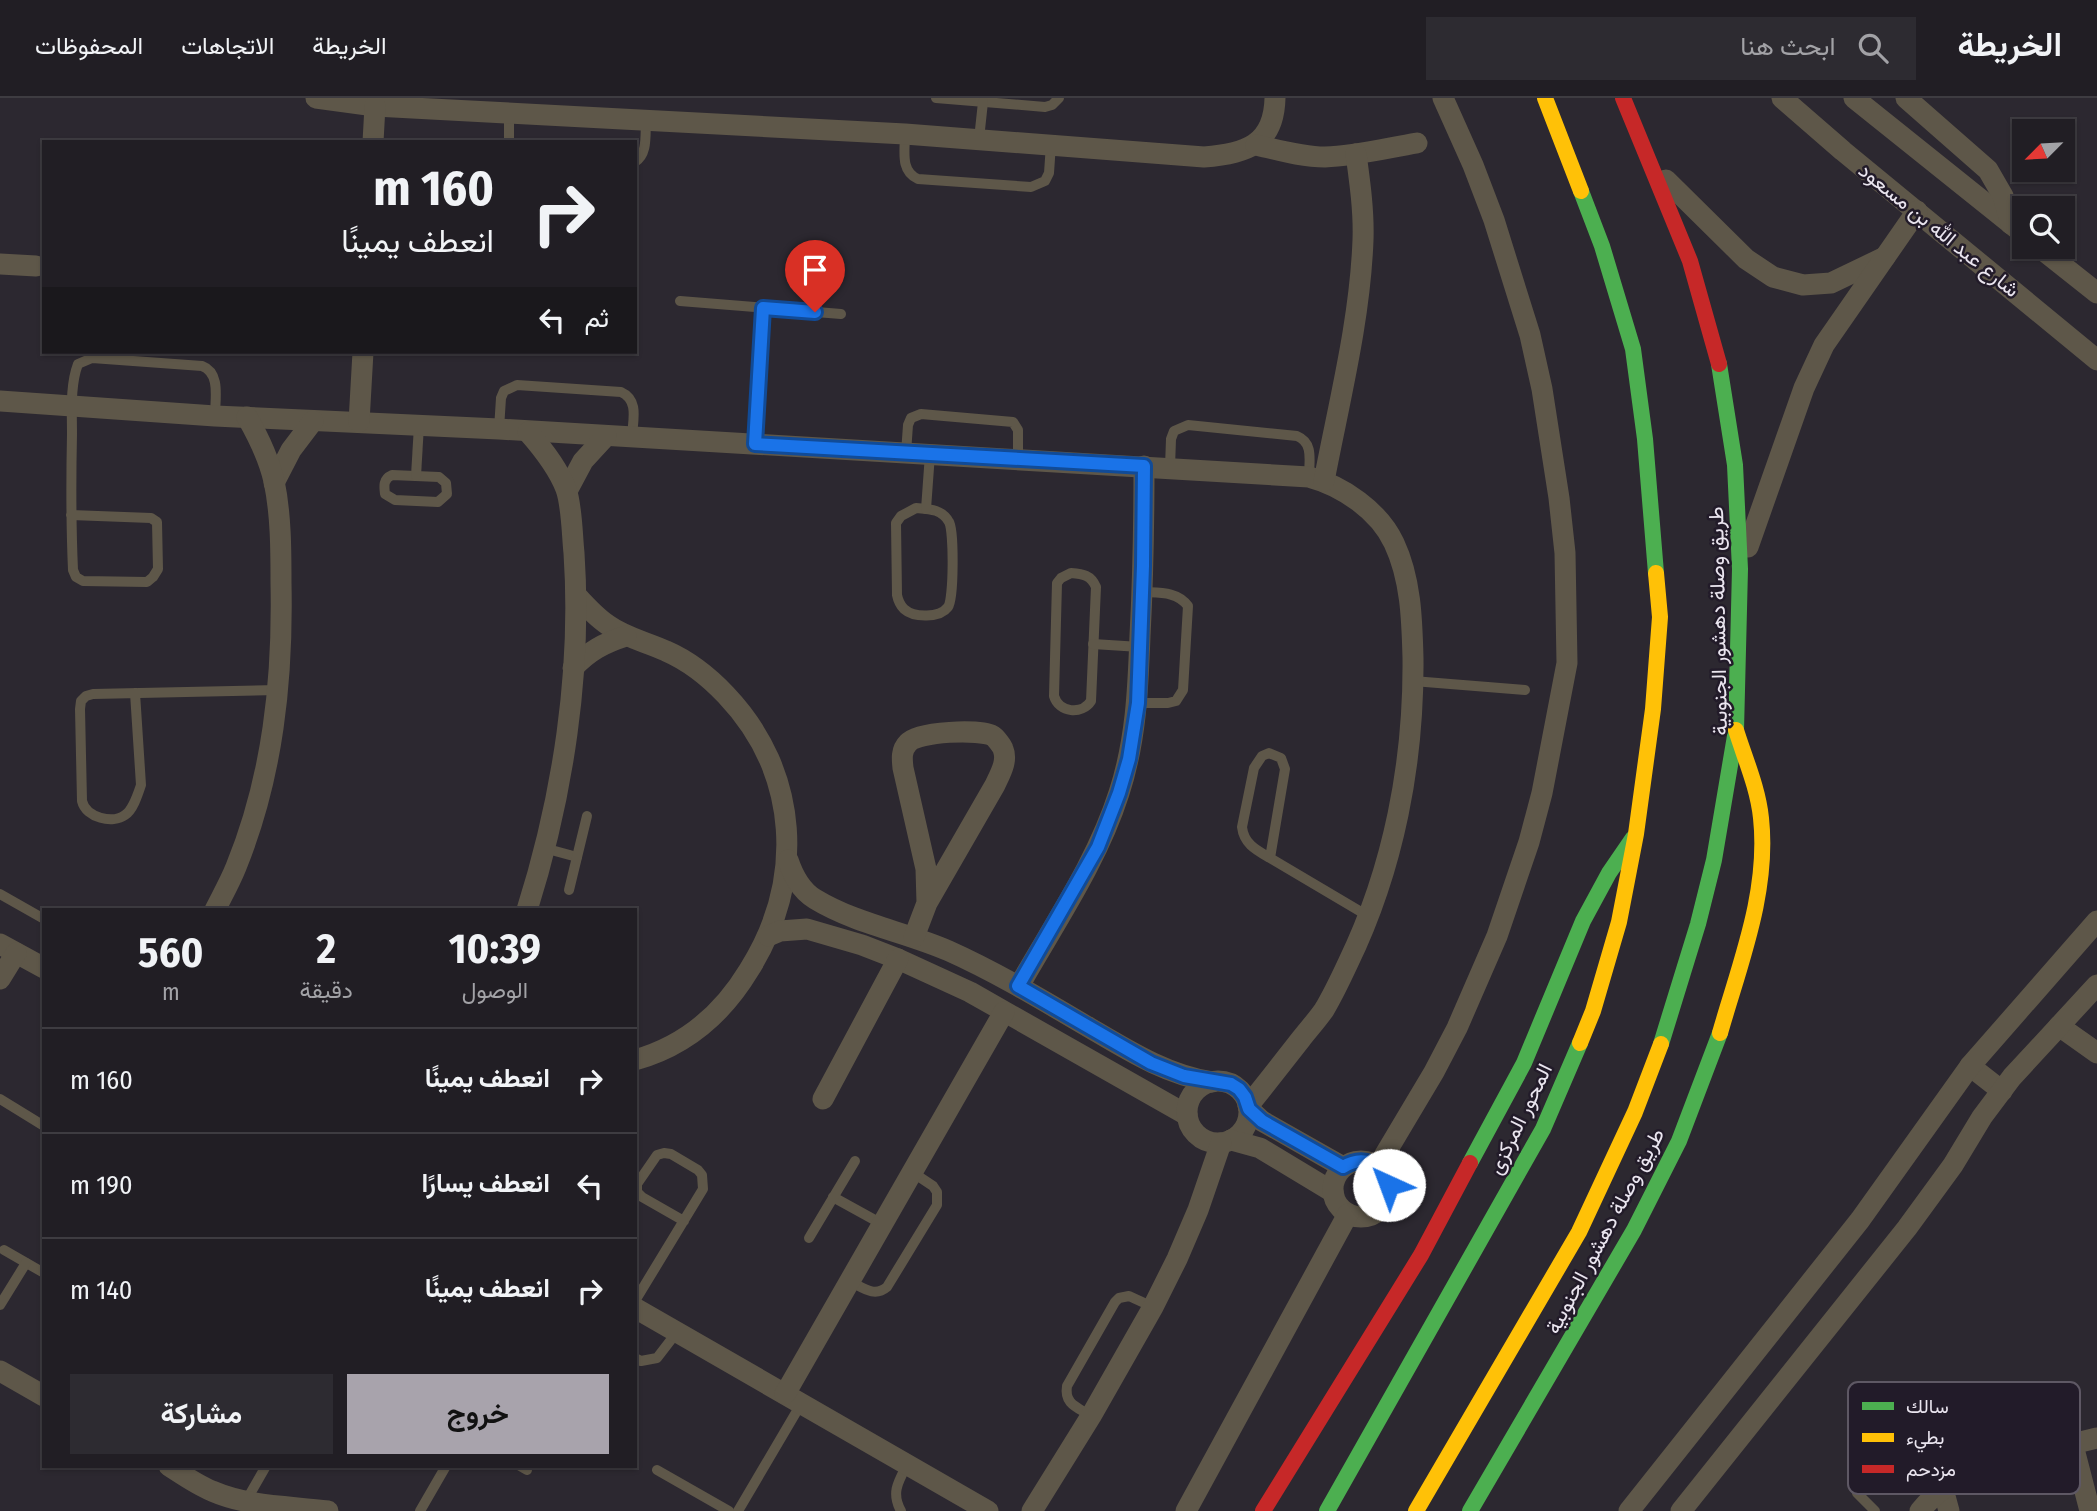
<!DOCTYPE html>
<html lang="ar">
<head>
<meta charset="utf-8">
<style>
  :root { --surface:#211e24; --page:#2d2b31; --text:#f1f3f6; --muted:#a2a2a6; --line:#3e3c41; --accent:#a8a3ac }
  body { margin:0; font-family:"Fira Sans Condensed",Vazirmatn,sans-serif; background:var(--page); color:var(--text); direction:rtl; height:100vh; display:flex; flex-direction:column; font-size:26px; white-space:nowrap }
  * { box-sizing:border-box; margin:0 }
  p { font-size:23px; color:var(--muted) }
  .icon { flex:none; width:38px; height:38px; fill:none; stroke:currentColor; stroke-width:2; stroke-linecap:round; stroke-linejoin:round }
  .map { position:relative; flex:1; overflow:hidden; direction:ltr }
  .details { position:absolute; left:42px; top:810px; width:595px; height:560px; display:flex; flex-direction:column; background:var(--surface); border-radius:0px; box-shadow:0 2px 5px #0004,0 0 0 2px var(--line); direction:rtl }
  .details>* { flex:none }
  .guide { position:absolute; left:42px; top:42px; width:595px; height:214px; border-radius:0px; box-shadow:0 2px 5px #0004,0 0 0 2px var(--line); direction:rtl; background:#211e24; color:var(--text); overflow:hidden }
  .needle { width:46px; rotate:246deg }
  .controls { position:absolute; left:2012px; top:21px; display:grid; gap:14px }
  .controls a { display:grid; place-items:center; width:63px; height:63px; border-radius:0px; background:var(--surface); box-shadow:0 2px 5px #0004,0 0 0 2px var(--line); font-size:35px }
  .pin { position:absolute; display:grid; place-items:center; width:60px; height:60px; color:#fff; margin:-72px -30px; border-radius:50% 50% 50% 0; rotate:-45deg; box-shadow:0 0 7px #0007 }
  .pin .icon { rotate:45deg }
  .me { position:absolute; width:77px; margin:-38px; rotate:317deg; stroke-linejoin:round; filter:drop-shadow(0 0 5px #0008) }
  .turn { display:flex; align-items:center; gap:24px; height:147px; padding:0 28px; font-size:32px }
  .turn .icon { width:91px; height:91px; stroke-width:2.5 }
  .turn b { display:block; font-size:49px; line-height:60px }
  .then { display:flex; align-items:center; height:66px; padding:0 28px; background:#0003; gap:14px; font-size:26px }
  .eta { display:flex; justify-content:space-evenly; align-items:center; height:119px; text-align:center }
  .eta b { font-size:42px; font-weight:700; line-height:49px }
  .button { display:flex; gap:14px; margin-top:auto; padding:14px 28px }
  .button a { flex:1; height:80px; border-radius:0px; background:var(--accent); color:#111; font-size:28px; font-weight:700; line-height:80px; text-align:center }
  .button a+a { background:var(--page); color:var(--text) }
  ul { padding:0; list-style:none }
  li { display:flex; align-items:center; gap:21px; height:105px; padding:0 28px; border-top:2px solid var(--line) }
  li div { flex:1 }
  li b { display:block; font-size:26px }
  li em { font-style:normal }
  header { display:flex; align-items:center; gap:42px; box-sizing:border-box; height:98px; padding:0 35px; background:var(--surface); border-bottom:2px solid var(--line) }
  header strong { font-size:33px }
  nav { display:flex; gap:38px; margin-inline-start:auto; font-size:24px }
  .search { width:490px; height:63px; background:var(--page); display:flex; align-items:center; gap:18px; box-sizing:border-box; padding:0 24px; border-radius:0px; color:var(--muted); font-size:26px }
  .map>svg:first-child { display:block }
  .lines { fill:none; stroke-linecap:round; stroke-linejoin:round }
  .lane { stroke:#5e5749; stroke-width:10 }
  .street { stroke:#5e5749; stroke-width:21 }
  .fast { stroke:#4caf50; stroke-width:16 }
  .slow { stroke:#ffc107; stroke-width:16 }
  .jam { stroke:#c62828; stroke-width:16 }
  .route-casing { stroke:#114b97; stroke-width:18 }
  .route { stroke:#1a73e8; stroke-width:12 }
  .labels { text-anchor:middle; dominant-baseline:central; stroke-width:5; stroke-linejoin:round; paint-order:stroke }
  .street-label { font-size:21px; fill:#eae5ef; stroke:#221b29 }
  .key { fill:#221b29; stroke:#5e5864; stroke-width:2 }
  .key-label { font-size:19px; fill:#eae5ef }
</style>
</head>
<body>
<header>
<strong>الخريطة</strong>
<div class="search"><svg class="icon" aria-label="search" viewBox="0 0 24 24"><circle cx="10" cy="10" r="6"/><path d="M15 15l6 6"/></svg>ابحث هنا</div>
<nav><a>الخريطة</a><a>الاتجاهات</a><a>المحفوظات</a></nav>
</header>
<div class="map">
<svg width="2097" height="1413" viewBox="0 0 2097 1413">
  <rect width="100%" height="100%" fill="#2c2830"/>
  <g class="lines">
    <g class="lane">
      <polyline points="936,0 1045,9 1052,7 1059,0"/>
      <path d="M905,36C905,53 900,73 918,81L1031,89L1045,83L1049,75L1051,46"/>
      <polyline points="979,41 983,4"/>
      <polyline points="509,44 509,17"/>
      <path d="M635,64C648,56 645,37 646,23"/>
      <polyline points="680,203 841,216"/>
      <path d="M499,331L501,300L504,293L517,287L621,294C639,302 633,322 632,338"/>
      <polyline points="755,346 763,210"/>
      <polyline points="906,355 908,327 911,320 921,316 1013,324 1018,332 1018,361"/>
      <path d="M1170,369L1171,341L1174,333L1188,327L1297,338C1314,345 1309,363 1309,379"/>
      <path d="M392,377L439,379L446,385L447,396L438,404L395,402L385,396C384,388 383,381 392,377Z"/>
      <polyline points="416,378 419,327"/>
      <path d="M916,410C929,411 942,411 949,424C954,432 954,501 948,509C940,520 914,520 904,511C900,507 898,502 897,497L896,425L901,418Z"/>
      <polyline points="926,411 930,356"/>
      <path d="M71,417L151,420L157,424L158,471L153,479L147,484L83,483L76,479L73,472C71,427 71,382 72,336C72,314 70,287 78,266L92,260L202,268C221,275 215,301 215,318"/>
      <path d="M1071,475C1083,476 1091,477 1096,489L1091,603C1082,617 1059,615 1054,598L1057,485L1061,480Z"/>
      <polyline points="1093,546 1140,549"/>
      <polyline points="1413,583 1525,592"/>
      <path d="M135,595L141,687C138,696 133,712 125,717C113,726 86,720 82,703L80,611L81,603L86,598L93,596L278,592"/>
      <path d="M1138,605H1168L1176,603L1183,592L1188,508C1177,493 1159,495 1142,494"/>
      <polyline points="544,750 577,759"/>
      <path d="M1270,760C1256,752 1244,746 1242,729L1254,670L1262,658L1269,655L1281,660L1285,671L1270,760L1368,818"/>
      <polyline points="569,792 587,718"/>
      <polyline points="0,796 44,821"/>
      <polyline points="0,1001 44,1028"/>
      <polyline points="833,1099 882,1126"/>
      <polyline points="809,1140 855,1063"/>
      <polyline points="4,1152 44,1175"/>
      <path d="M849,1183C862,1189 874,1200 887,1189L937,1107V1094L933,1088L912,1074"/>
      <polyline points="635,1203 703,1091 702,1077 698,1072 671,1056 664,1055 657,1057 637,1086 637,1094 642,1099 684,1123"/>
      <polyline points="0,1207 26,1165"/>
      <polyline points="635,1260 641,1263 657,1260 677,1234"/>
      <path d="M1091,1318C1077,1309 1064,1306 1067,1288L1115,1204L1119,1200L1129,1198L1153,1209"/>
      <polyline points="520,1368 527,1372"/>
      <polyline points="657,1372 729,1413"/>
      <polyline points="246,1403 266,1368"/>
      <polyline points="420,1413 446,1368"/>
      <polyline points="738,1413 801,1306"/>
      <path d="M901,1413C891,1395 898,1384 907,1367"/>
      <path d="M1875,1413L1857,1395L1854,1384C1862,1368 1897,1318 1915,1315C1920,1314 1927,1316 1932,1317L1964,1378"/>
    </g>
    <g class="street">
      <path d="M316,0L375,8L905,36L1204,59C1245,56 1274,47 1275,0"/>
      <polyline points="1782,0 1843,53 2097,262"/>
      <polyline points="1854,0 2025,137"/>
      <polyline points="1906,0 1988,72 2003,98 2011,126"/>
      <polyline points="373,44 375,8"/>
      <path d="M1256,47C1278,52 1302,59 1325,59C1356,58 1387,50 1417,45"/>
      <polyline points="1666,82 1746,161 1773,179 1803,187 1831,185 1885,159"/>
      <polyline points="2039,149 2097,195"/>
      <polyline points="0,166 36,168"/>
      <path d="M0,303L215,318L499,331L1309,379C1343,388 1379,413 1394,445C1411,481 1412,522 1413,560C1414,664 1394,770 1348,865C1341,880 1333,897 1324,912C1317,922 1308,932 1301,941C1283,964 1266,986 1248,1008"/>
      <polyline points="359,324 363,254"/>
      <path d="M1324,383C1339,304 1360,223 1363,142C1364,114 1360,85 1356,56"/>
      <polyline points="274,385 291,352 313,323"/>
      <polyline points="567,393 583,363 606,338"/>
      <polyline points="1748,449 1804,290 1824,247 1917,113"/>
      <path d="M577,498C586,508 596,519 608,527C626,540 647,544 666,553C689,563 709,579 726,597C800,675 805,783 749,872C723,915 685,948 635,962"/>
      <path d="M573,570C589,553 604,545 626,538"/>
      <path d="M788,762C793,777 800,792 815,801C856,826 906,834 949,853C998,875 1044,903 1090,930C1129,953 1167,977 1212,984"/>
      <path d="M215,812C222,798 230,784 236,769C273,678 283,582 281,485C281,452 281,416 274,383C269,361 259,340 247,319"/>
      <path d="M527,812C563,698 582,574 574,455C572,436 572,408 566,391C558,370 543,351 528,334"/>
      <polyline points="768,838 780,833 807,831 862,847 898,861 970,894 1187,1017"/>
      <path d="M914,839L927,805L926,771L903,670C902,661 901,652 908,645C918,633 980,631 993,638C996,640 1002,648 1003,651C1008,663 1000,676 995,687L927,805"/>
      <polyline points="0,846 44,870"/>
      <polyline points="0,881 16,855"/>
      <path d="M1019,888C1054,826 1097,764 1119,695C1136,643 1138,592 1140,538C1143,481 1144,424 1144,368"/>
      <polyline points="2059,928 2097,955"/>
      <polyline points="1970,968 2002,993"/>
      <circle cx="1218" cy="1014" r="31"/>
      <polyline points="823,1001 898,861"/>
      <polyline points="1249,1011 1262,1023 1343,1069"/>
      <polyline points="1231,1042 1260,1050 1333,1094"/>
      <circle cx="1361" cy="1091" r="28"/>
      <polyline points="1378,1068 1434,974 1457,930 1497,838 1529,744 1542,695 1567,565 1565,455 1559,400 1542,291 1530,237 1494,122 1473,67 1443,0"/>
      <polyline points="635,1210 988,1413"/>
      <polyline points="0,1273 44,1298"/>
      <polyline points="785,1296 1004,914"/>
      <polyline points="2073,1347 2090,1413"/>
      <path d="M169,1368C183,1377 197,1387 212,1393C249,1409 289,1408 328,1413"/>
      <polyline points="1943,1391 1949,1413"/>
      <polyline points="1032,1413 1091,1318 1153,1209 1177,1161 1198,1112 1221,1045"/>
      <polyline points="1186,1413 1348,1116"/>
      <polyline points="1629,1413 1860,1122 1970,968 2097,823"/>
      <polyline points="1681,1413 1907,1130 1953,1067 1982,1019 2012,979 2097,887"/>
      <path d="M1920,1413C1962,1361 2037,1356 2097,1340"/>
    </g>
    <g class="fast">
      <polyline points="1581,93 1602,148 1633,251 1645,341 1656,475"/>
      <polyline points="1661,946 1698,826 1714,762 1736,632 1740,471 1735,367 1719,266"/>
      <polyline points="1470,1065 1524,965 1583,823 1609,775 1633,740"/>
      <polyline points="1327,1413 1543,1031 1580,945"/>
      <polyline points="1470,1413 1634,1132 1679,1043 1720,935"/>
    </g>
    <g class="slow">
      <polyline points="1545,0 1581,93"/>
      <path d="M1720,935C1740,865 1769,794 1761,720C1758,690 1745,661 1736,632"/>
      <polyline points="1580,945 1593,913 1619,824 1636,736 1653,611 1660,519 1656,475"/>
      <polyline points="1416,1413 1579,1134 1635,1014 1661,946"/>
    </g>
    <g class="jam">
      <polyline points="1623,0 1690,163 1719,266"/>
      <polyline points="1263,1413 1421,1157 1470,1065"/>
    </g>
  </g>
  <g class="lines">
    <g class="route-casing">
      <path id="route" d="M815,214L763,210L755,346L1144,368L1143,468L1138,605L1129,661L1119,695L1098,749L1018,888L1151,965L1184,978L1231,986L1239,991L1245,999L1249,1011L1262,1023L1343,1069C1363,1057 1383,1065 1389,1087"/>
    </g>
    <use href="#route" class="route"/>
  </g>
  <g class="labels">
    <g class="street-label">
      <text transform="translate(1939 132) rotate(39)">شارع عبد الله بن مسعود</text>
      <text transform="translate(1718 523) rotate(-91)">طريق وصلة دهشور الجنوبية</text>
      <text transform="translate(1520 1021) rotate(-64)">المحور المركزى</text>
      <text transform="translate(1605 1133) rotate(-62)">طريق وصلة دهشور الجنوبية</text>
    </g>
  </g>
  <rect x="1848" y="1284" width="232" height="112" rx="10" class="key"/>
  <rect x="1862" y="1304" width="32" height="8" fill="#4caf50"/>
  <rect x="1862" y="1335" width="32" height="9" fill="#ffc107"/>
  <rect x="1862" y="1367" width="32" height="8" fill="#c62828"/>
  <g class="key-label">
    <text x="1906" y="1315">سالك</text>
    <text x="1906" y="1346">بطيء</text>
    <text x="1906" y="1378">مزدحم</text>
  </g>
</svg>
<div class="controls">
<a><svg class="needle" viewBox="-14 -14 28 28"><path d="M0-13l5 13h-10z" fill="#e53935"/><path d="M0 13l5-13h-10z" fill="#a2a2a6"/></svg></a>
<a><svg class="icon" aria-label="search" viewBox="0 0 24 24"><circle cx="10" cy="10" r="6"/><path d="M15 15l6 6"/></svg></a>
</div>
<div class="pin" style="left:815px;top:214px;background:#d93025"><svg class="icon" aria-label="arrive" viewBox="0 0 24 24"><path d="M6 21V4h12l-3 4 3 4H6"/></svg></div>
<svg class="me" style="left:1389px;top:1087px" viewBox="-20 -20 40 40"><circle r="19" fill="#fff"/><path d="M0-13L10 11 0 6-10 11z" fill="#1a73e8"/></svg>
<div class="guide">
<div class="turn"><svg class="icon" aria-label="right" viewBox="0 0 24 24"><path d="M7 20v-9h11M14 6l5 5-5 5"/></svg><div><b>160 m</b>انعطف يمينًا</div></div>
<div class="then">ثم<svg class="icon" aria-label="left" viewBox="0 0 24 24"><path d="M17 20v-9H6M10 6l-5 5 5 5"/></svg></div>
</div>
<section class="details">
<div class="eta">
<div><b>10:39</b><p>الوصول</p></div>
<div><b>2</b><p>دقيقة</p></div>
<div><b>560</b><p>m</p></div>
</div>
<ul>
<li><svg class="icon" aria-label="right" viewBox="0 0 24 24"><path d="M7 20v-9h11M14 6l5 5-5 5"/></svg><div><b>انعطف يمينًا</b></div><em>160 m</em></li>
<li><svg class="icon" aria-label="left" viewBox="0 0 24 24"><path d="M17 20v-9H6M10 6l-5 5 5 5"/></svg><div><b>انعطف يسارًا</b></div><em>190 m</em></li>
<li><svg class="icon" aria-label="right" viewBox="0 0 24 24"><path d="M7 20v-9h11M14 6l5 5-5 5"/></svg><div><b>انعطف يمينًا</b></div><em>140 m</em></li>
</ul>
<div class="button"><a>خروج</a><a>مشاركة</a></div>
</section>
</div>
</body>
</html>
